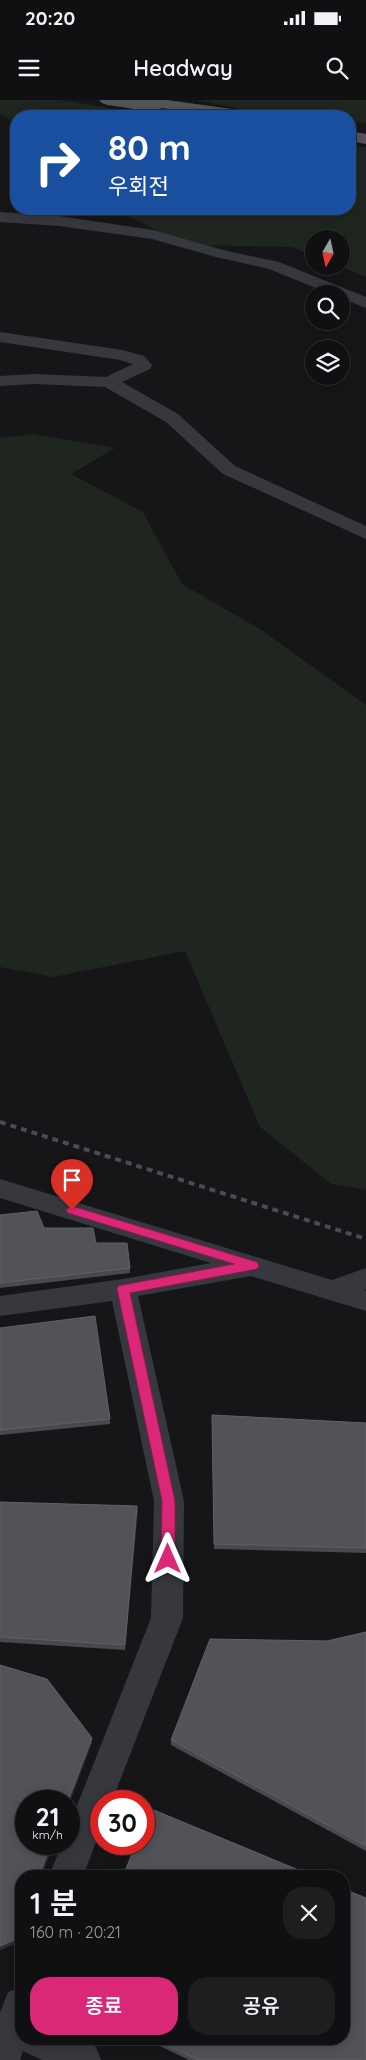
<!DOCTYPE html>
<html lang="ko">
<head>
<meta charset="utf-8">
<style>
  :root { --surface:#101012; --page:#1e1e20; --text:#f1f3f6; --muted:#9c9d9f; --line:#303032; --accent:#db2777 }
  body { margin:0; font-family:Quicksand,"Noto Sans KR",sans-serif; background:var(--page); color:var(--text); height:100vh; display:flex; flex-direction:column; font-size:19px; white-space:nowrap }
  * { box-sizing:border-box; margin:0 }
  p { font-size:16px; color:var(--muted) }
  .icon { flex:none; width:28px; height:28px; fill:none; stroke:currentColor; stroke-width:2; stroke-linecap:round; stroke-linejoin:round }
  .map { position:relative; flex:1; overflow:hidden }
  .drawer { position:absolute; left:15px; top:1770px; width:335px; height:175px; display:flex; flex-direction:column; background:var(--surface); border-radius:20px; box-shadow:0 2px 12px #0003,0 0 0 1px var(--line) }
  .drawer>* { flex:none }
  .guide { position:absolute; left:10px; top:10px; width:346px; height:105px; border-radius:20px; box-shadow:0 2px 12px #0003,0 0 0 1px var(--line); background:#1a4fa0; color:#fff; overflow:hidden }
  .needle { width:32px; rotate:189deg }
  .tools { position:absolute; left:305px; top:130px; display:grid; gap:10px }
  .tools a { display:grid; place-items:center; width:45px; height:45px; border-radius:50%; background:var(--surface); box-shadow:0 2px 12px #0003,0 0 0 1px var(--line); font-size:25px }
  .speed { position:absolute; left:15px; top:1690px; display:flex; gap:10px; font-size:25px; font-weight:700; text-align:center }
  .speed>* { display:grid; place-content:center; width:65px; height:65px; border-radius:50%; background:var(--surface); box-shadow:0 2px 12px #0003,0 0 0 1px var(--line); line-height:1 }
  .speed small { font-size:12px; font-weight:400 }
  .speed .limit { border:8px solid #d22; background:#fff; color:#111 }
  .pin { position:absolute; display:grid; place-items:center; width:42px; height:42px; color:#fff; margin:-51px -21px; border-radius:50% 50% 50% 0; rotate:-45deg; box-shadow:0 0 5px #0007 }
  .pin .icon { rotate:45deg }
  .me { position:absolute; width:55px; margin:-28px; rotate:0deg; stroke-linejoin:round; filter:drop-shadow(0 0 4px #0008) }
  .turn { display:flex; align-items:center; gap:18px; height:105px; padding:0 15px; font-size:22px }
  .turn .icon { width:65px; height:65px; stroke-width:2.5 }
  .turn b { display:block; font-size:35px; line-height:42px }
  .round { display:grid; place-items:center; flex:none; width:52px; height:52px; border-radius:20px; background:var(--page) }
  .overview { display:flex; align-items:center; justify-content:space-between; height:85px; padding:0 15px }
  h1 { font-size:30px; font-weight:600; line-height:38px }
  .button { display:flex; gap:10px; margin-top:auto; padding:10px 15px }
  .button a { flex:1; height:58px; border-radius:20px; background:var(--accent); color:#fff; font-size:20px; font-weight:600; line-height:58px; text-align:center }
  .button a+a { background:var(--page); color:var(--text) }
  .status { display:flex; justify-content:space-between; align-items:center; height:35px; padding:0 25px; background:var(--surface); direction:ltr }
  .status svg { height:14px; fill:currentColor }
  header { display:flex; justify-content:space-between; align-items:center; height:65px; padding:0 15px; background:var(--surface); font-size:22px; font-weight:600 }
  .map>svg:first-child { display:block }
  .green { fill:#1e261f }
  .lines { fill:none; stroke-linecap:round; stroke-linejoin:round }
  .minor { fill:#37383d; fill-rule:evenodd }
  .major { fill:#53555c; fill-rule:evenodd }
  .rail { stroke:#4a4c52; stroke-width:4; stroke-dasharray:6 5; stroke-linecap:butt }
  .wall { fill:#47494d }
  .shaded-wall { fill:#2f3033 }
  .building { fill:#525359; stroke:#5f6168 }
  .route { fill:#db2777; stroke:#8e194d }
</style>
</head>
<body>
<div class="status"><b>20:20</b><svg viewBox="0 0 49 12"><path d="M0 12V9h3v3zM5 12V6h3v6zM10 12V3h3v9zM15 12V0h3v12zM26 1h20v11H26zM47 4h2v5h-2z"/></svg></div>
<header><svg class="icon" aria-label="menu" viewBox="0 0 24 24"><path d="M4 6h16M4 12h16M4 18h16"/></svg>Headway<svg class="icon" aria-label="search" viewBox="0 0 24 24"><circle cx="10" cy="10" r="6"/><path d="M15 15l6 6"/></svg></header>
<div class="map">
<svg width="366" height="1960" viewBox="0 0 366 1960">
  <rect width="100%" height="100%" fill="#161618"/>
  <g class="green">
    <polygon points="0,0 60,0 161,16 16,16 16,24 0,14"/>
    <polygon points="197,0 366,0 366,23 350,21 350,16 298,16 255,12"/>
    <polygon points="350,46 366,47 366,177 340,166 341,139 314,139 314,156 291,147 186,145 114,109 350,109"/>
    <polygon points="33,334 115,348 71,374 143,412 182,484 260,529 366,605 366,1090 331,1084 260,1027 185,851 53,877 0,867 0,338"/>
  </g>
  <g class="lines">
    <g class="minor">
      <polygon points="0,112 59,116 153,130 223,150 279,162 366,197 366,208 341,198 341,194 331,194 269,169 216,157 152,139 59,126 0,122"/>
      <polygon points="0,232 123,250 144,256 152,265 150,269 122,282 178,314 235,366 366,426 366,439 223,374 166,322 105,287 33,284 0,286 0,276 33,274 106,277 133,264 120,260 0,242"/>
      <polygon points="0,1079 332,1180 366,1168 366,1189 364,1190 366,1191 366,1211 251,1176 138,1196 184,1401 183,1518 112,1701 101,1701 101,1729 83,1776 49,1776 62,1744 69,1744 69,1726 151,1518 154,1401 112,1201 0,1216 0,1196 123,1179 211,1163 0,1098"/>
      <polygon points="21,1887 21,1939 76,1939 96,1947 101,1960 42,1960 23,1951 20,1960 0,1960 0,1913 8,1892"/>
    </g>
    <g class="major">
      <polygon points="99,0 167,0 246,11 251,13 254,16 216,16 162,8 155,12 107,5 102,3"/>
      <polygon points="350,31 366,34 366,44 350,41"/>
    </g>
    <polyline class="rail" points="0,1022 366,1139"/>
  </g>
  <g class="wall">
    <polygon points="0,1115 96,1143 130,1168 130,1173 0,1188"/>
    <polygon points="0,1228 110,1319 110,1324 0,1335"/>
    <polygon points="212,1315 366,1323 366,1453 214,1449"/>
    <polygon points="0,1402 137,1406 125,1550 0,1542"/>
    <polygon points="366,1532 366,1751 171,1645 171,1640 327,1541"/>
    <polygon points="145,1939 344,1939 366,1960 189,1960"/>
  </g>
  <g class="shaded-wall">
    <polygon points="137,1406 138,1411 125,1550 125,1545"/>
    <polygon points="92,1638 92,1643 69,1704 69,1701 68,1701"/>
    <polygon points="51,1744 54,1744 41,1776 39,1776"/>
    <polygon points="21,1822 21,1828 15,1844 0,1850 0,1846"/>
  </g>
  <g class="building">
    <polygon points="37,1111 44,1128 93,1128 96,1143 127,1143 130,1168 0,1183 0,1115"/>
    <polygon points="95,1216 110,1319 0,1330 0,1228"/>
    <polygon points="212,1315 366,1323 366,1448 214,1444"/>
    <polygon points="0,1402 137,1406 125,1545 0,1537"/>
    <polygon points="366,1532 366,1746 171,1640 210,1539 327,1541"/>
    <polygon points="0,1565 47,1579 92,1638 68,1701 26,1701 26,1744 51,1744 39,1776 21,1776 21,1822 14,1840 0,1846"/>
    <polygon points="149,1708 313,1776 123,1776 136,1744 144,1744 144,1722"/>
    <polygon points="344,1789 366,1798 366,1960 198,1960 154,1939 344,1939"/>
  </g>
  <polygon class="route" points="72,1106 257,1162 259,1166 257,1169 252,1170 130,1193 175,1401 175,1459 173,1463 168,1465 163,1463 161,1459 162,1401 117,1189 118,1186 123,1185 234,1164 68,1113 66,1110"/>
</svg>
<div class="tools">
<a><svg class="needle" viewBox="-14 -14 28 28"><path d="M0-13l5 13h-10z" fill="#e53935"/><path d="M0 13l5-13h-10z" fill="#9c9d9f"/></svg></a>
<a><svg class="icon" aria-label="search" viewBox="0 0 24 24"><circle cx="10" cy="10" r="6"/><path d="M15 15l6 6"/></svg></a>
<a><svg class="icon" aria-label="layers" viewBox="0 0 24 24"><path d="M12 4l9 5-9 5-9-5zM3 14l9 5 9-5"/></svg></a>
</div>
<div class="speed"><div>21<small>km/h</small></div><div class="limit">30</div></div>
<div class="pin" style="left:72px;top:1110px;background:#d93025"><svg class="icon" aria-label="arrive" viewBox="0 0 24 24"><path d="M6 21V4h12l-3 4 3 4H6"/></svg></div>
<svg class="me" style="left:168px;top:1459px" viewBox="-20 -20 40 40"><path d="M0-17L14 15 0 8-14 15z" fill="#db2777" stroke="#fff" stroke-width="4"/></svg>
<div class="guide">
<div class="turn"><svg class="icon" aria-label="right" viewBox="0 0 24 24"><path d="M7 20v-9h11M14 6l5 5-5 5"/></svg><div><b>80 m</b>우회전</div></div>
</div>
<section class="drawer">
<div class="overview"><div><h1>1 분</h1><p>160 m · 20:21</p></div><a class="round"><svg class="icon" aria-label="close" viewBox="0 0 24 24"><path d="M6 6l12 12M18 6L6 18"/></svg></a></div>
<div class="button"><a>종료</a><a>공유</a></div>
</section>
</div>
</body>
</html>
